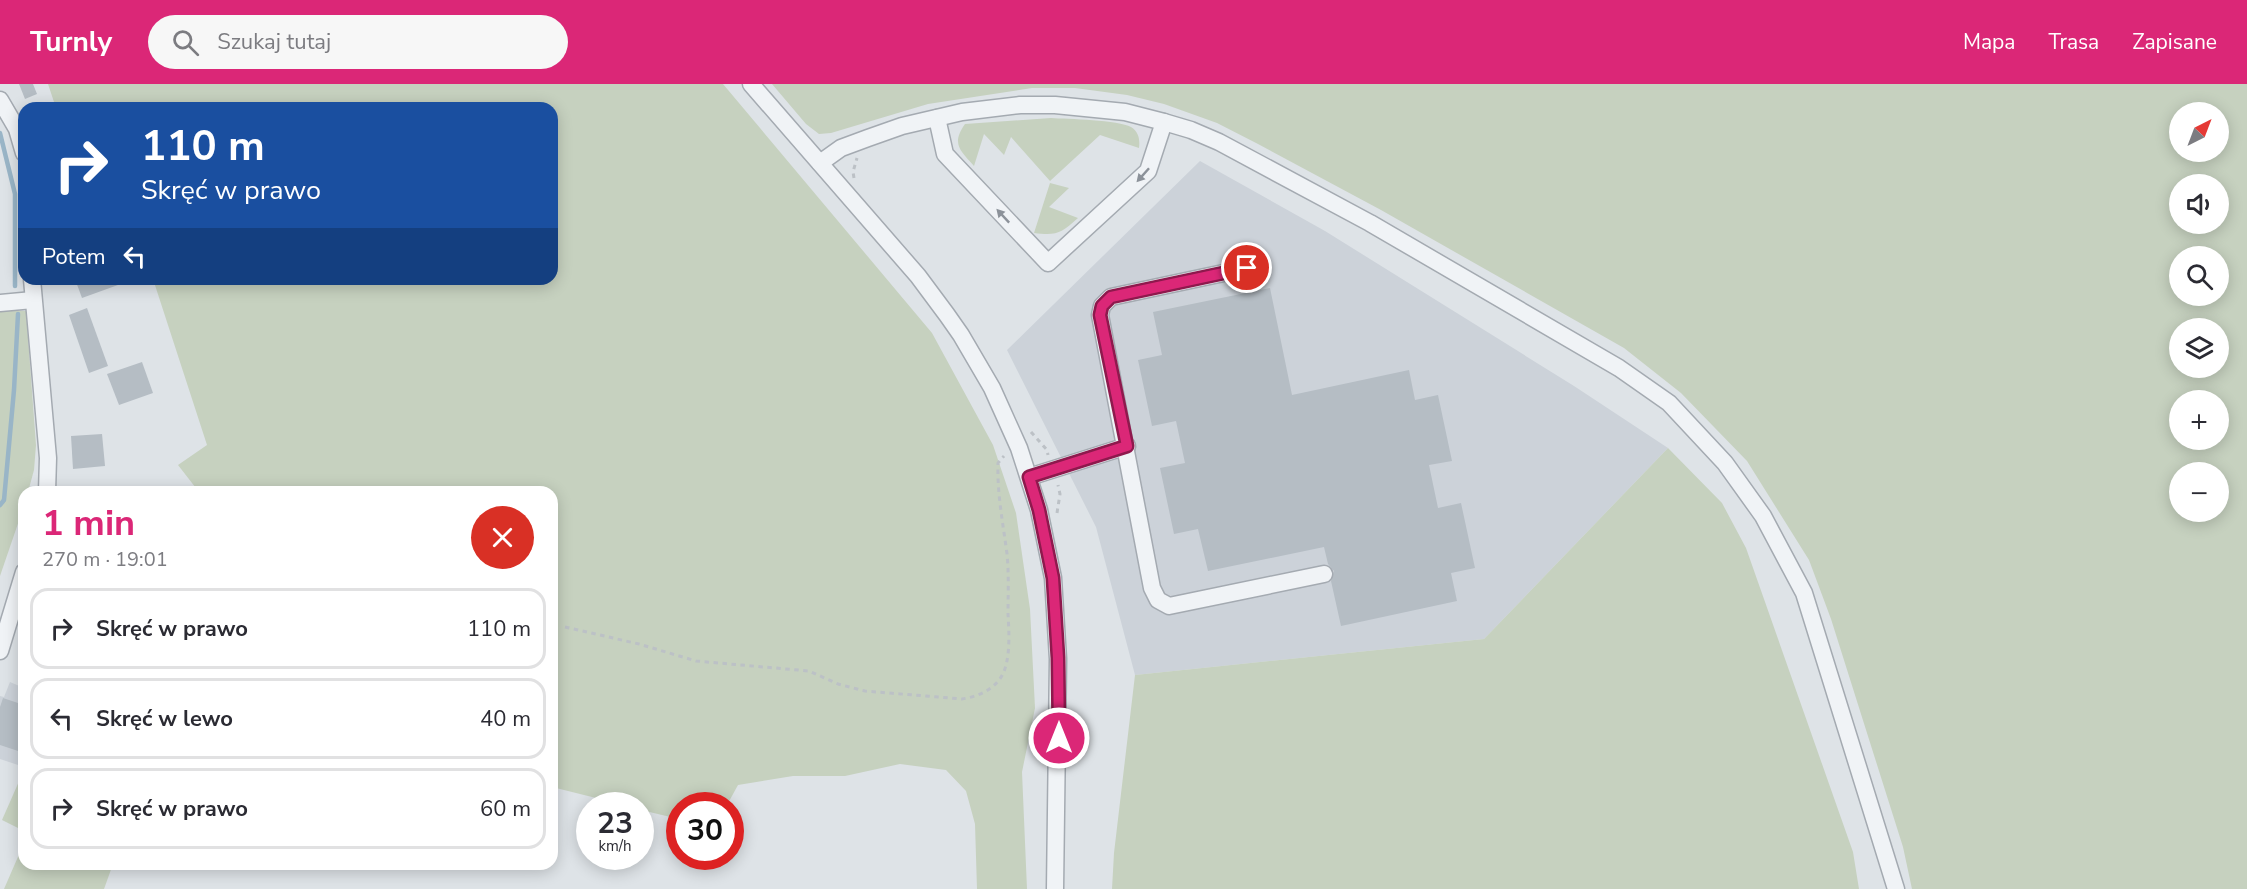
<!DOCTYPE html>
<html lang="pl">
<head>
<meta charset="utf-8">
<style>
  :root { --surface:#fff; --page:#f7f7f7; --text:#2b2b33; --muted:#7c7c81; --line:#e1e1e2; --accent:#db2777 }
  body { margin:0; font-family:"Nunito Sans",sans-serif; background:var(--page); color:var(--text); height:100vh; display:flex; flex-direction:column; font-size:22px; white-space:nowrap }
  * { box-sizing:border-box; margin:0 }
  p { font-size:20px; color:var(--muted) }
  .icon { flex:none; width:33px; height:33px; fill:none; stroke:currentColor; stroke-width:2; stroke-linecap:round; stroke-linejoin:round }
  .map { position:relative; flex:1; overflow:hidden }
  .side { position:absolute; left:18px; top:402px; width:540px; height:384px; display:flex; flex-direction:column; background:var(--surface); border-radius:18px; box-shadow:0 3px 15px #0003 }
  .side>* { flex:none }
  .top-card { position:absolute; left:18px; top:18px; width:540px; height:183px; border-radius:18px; box-shadow:0 3px 15px #0003; background:#1a4fa0; color:#fff; overflow:hidden }
  .needle { width:39px; rotate:42deg }
  .fabs { position:absolute; left:2169px; top:18px; display:grid; gap:12px }
  .fabs a { display:grid; place-items:center; width:60px; height:60px; border-radius:50%; background:var(--surface); box-shadow:0 3px 15px #0003; font-size:30px }
  .speed { position:absolute; left:576px; top:708px; display:flex; gap:12px; font-size:30px; font-weight:700; text-align:center }
  .speed>* { display:grid; place-content:center; width:78px; height:78px; border-radius:50%; background:var(--surface); box-shadow:0 3px 15px #0003; line-height:1 }
  .speed small { font-size:15px; font-weight:400 }
  .speed .limit { border:9px solid #d22; background:#fff; color:#111 }
  .pin { position:absolute; display:grid; place-items:center; width:51px; height:51px; color:#fff; margin:-26px; border:3px solid #fff; border-radius:50%; box-shadow:0 2px 6px #0007 }
  .me { position:absolute; width:66px; margin:-33px; rotate:0deg; stroke-linejoin:round; filter:drop-shadow(0 0 4px #0008) }
  .turn { display:flex; align-items:center; gap:21px; height:126px; padding:0 24px; font-size:27px }
  .turn .icon { width:78px; height:78px; stroke-width:2.5 }
  .turn b { display:block; font-size:42px; line-height:51px }
  .then { display:flex; align-items:center; height:57px; padding:0 24px; background:#0003; gap:12px; font-size:22px }
  .round { display:grid; place-items:center; flex:none; width:63px; height:63px; border-radius:32px; background:var(--page) }
  .head { display:flex; align-items:center; justify-content:space-between; height:102px; padding:0 24px }
  h1 { font-size:36px; font-weight:700; line-height:45px; color:var(--accent) }
  ul { padding:0; list-style:none }
  li { display:flex; align-items:center; gap:18px; height:81px; margin:0 12px 9px; padding:0 12px; border:3px solid var(--line); border-radius:18px }
  li div { flex:1 }
  li b { display:block; font-size:22px }
  li em { font-style:normal }
  header { display:flex; align-items:center; gap:36px; box-sizing:border-box; height:84px; padding:0 30px; background:var(--accent); color:#fff }
  header strong { font-size:28px }
  nav { display:flex; gap:33px; margin-inline-start:auto; font-size:21px }
  .search { width:420px; height:54px; background:var(--page); display:flex; align-items:center; gap:15px; box-sizing:border-box; padding:0 21px; border-radius:33px; color:var(--muted); font-size:22px }
  .map>svg:first-child { display:block }
  .built { fill:#ccd2d9 }
  .green { fill:#c6d1bf; fill-rule:evenodd }
  .lines { fill:none; stroke-linecap:round; stroke-linejoin:round }
  .stream { stroke:#99b5c7; stroke-width:4.5 }
  .building { fill:#b5bdc4 }
  .minor-casing { stroke:#a4aab1; stroke-width:19 }
  .path { stroke:#bcc1c6; stroke-width:3; stroke-dasharray:4.5 4.5; stroke-linecap:butt }
  .minor { stroke:#f0f3f6; stroke-width:16 }
  .oneway { fill:#8c929a }
  .route-casing { stroke:#8e194d; stroke-width:15 }
  .route { stroke:#db2777; stroke-width:10 }
</style>
</head>
<body>
<header>
<strong>Turnly</strong>
<div class="search"><svg class="icon" aria-label="search" viewBox="0 0 24 24"><circle cx="10" cy="10" r="6"/><path d="M15 15l6 6"/></svg>Szukaj tutaj</div>
<nav><a>Mapa</a><a>Trasa</a><a>Zapisane</a></nav>
</header>
<div class="map">
<svg width="2247" height="805" viewBox="0 0 2247 805">
  <rect width="100%" height="100%" fill="#dee3e7"/>
  <g class="built">
    <polygon points="1200,77 1325,147 1574,302 1668,364 1484,555 1135,591 1096,443 1007,266"/>
    <polygon points="10,598 24,604 24,683 0,675 0,612 4,613"/>
  </g>
  <g class="green">
    <polygon points="48,0 723,0 932,249 993,361 1016,429 1030,525 1035,624 1022,688 1027,805 977,805 975,740 966,707 946,686 900,680 845,692 793,692 738,701 727,721 680,722 679,735 641,726 640,722 624,721 552,703 552,408 199,408 178,381 207,361 153,195 552,195 552,24 56,24"/>
    <path d="M772,0H2247V805H1912L1903,763L1831,535L1809,476L1747,377L1681,309L1624,264L1381,126L1258,60L1217,39L1164,20L1127,11L1075,4H1032L928,20L831,49L819,50L806,40ZM2180,28H2218V68H2180ZM2218,100V140H2180V100ZM2218,172V212H2180V172ZM2218,244V284H2180V244ZM2218,316V356H2180V316ZM2218,388V428H2180V388Z"/>
    <path d="M1051,34C1067,35 1119,36 1131,43C1139,48 1140,56 1139,64L1100,51L1050,97L1011,53L1004,71L984,50L974,82C960,66 951,60 965,40Z"/>
    <path d="M1050,99L1069,104L1049,123L1078,134C1061,149 1057,152 1034,149Z"/>
    <polygon points="0,226 26,227 36,361 34,386 28,408 24,408 24,422 0,492"/>
    <polygon points="1668,364 1722,419 1746,464 1853,768 1859,805 1112,805 1114,769 1135,591 1484,555"/>
    <polygon points="24,686 24,747 2,736"/>
    <polygon points="24,759 24,780 113,780 104,805 4,805"/>
  </g>
  <g class="lines">
    <g class="stream">
      <polyline points="0,49 15,110 15,202"/>
      <polyline points="0,421 4,416 14,306 18,230"/>
    </g>
  </g>
  <g class="building">
    <polygon points="19,0 33,0 37,10 25,15"/>
    <polygon points="75,195 129,195 129,197 82,214"/>
    <polygon points="1270,204 1292,311 1409,286 1415,316 1438,311 1452,377 1429,381 1438,424 1461,419 1475,484 1451,489 1457,517 1341,542 1331,497 1334,487 1328,480 1324,463 1208,487 1198,445 1174,450 1160,384 1185,379 1176,337 1152,342 1138,276 1162,271 1153,228"/>
    <polygon points="87,224 108,282 89,289 69,231"/>
    <polygon points="142,278 153,309 119,321 107,290"/>
    <polygon points="102,350 105,382 73,385 71,352"/>
    <polygon points="3,614 24,621 24,661 21,668 0,661 0,623"/>
  </g>
  <g class="lines">
    <g class="minor-casing">
      <g id="minor">
        <polyline points="751,0 918,192 947,231 961,251 992,304 1019,364 1039,426 1053,494 1058,575 1055,805"/>
        <polyline points="0,16 17,45 24,69"/>
        <polyline points="937,34 945,70 1048,179 1148,87 1164,38"/>
        <polyline points="820,79 841,64 868,54 902,42 962,28 1020,21 1055,21 1125,28 1164,38 1191,46 1219,58 1370,139 1619,284 1669,319 1725,379 1763,432 1804,509 1896,805"/>
        <polyline points="1247,184 1111,213 1102,222 1100,231 1152,504 1158,516 1169,522 1324,490"/>
        <polyline points="32,195 48,374 47,408"/>
        <polyline points="0,219 33,216"/>
        <polyline points="1029,393 1127,362"/>
        <polyline points="0,567 24,488"/>
      </g>
    </g>
    <g class="path">
      <polyline points="854,94 853,88 857,74"/>
      <polyline points="1031,348 1047,366 1048,371"/>
      <polyline points="1057,429 1060,410 1058,401"/>
      <path d="M565,543L639,560L696,577L809,587L838,600L865,607L962,615C981,612 1001,603 1006,581C1010,566 1009,546 1008,530C1008,511 1009,490 1007,470C1003,439 997,410 998,379L1004,372"/>
    </g>
    <use href="#minor" class="minor"/>
  </g>
  <defs><path id="oneway-solid" d="M-6-.8H1V-3.2L6.5 0L1 3.2V.8H-6Z" transform="scale(1.5)"/></defs>
  <g class="oneway">
    <use href="#oneway-solid" transform="translate(1143 91) rotate(132)"/>
    <use href="#oneway-solid" transform="translate(1003 132) rotate(-133)"/>
  </g>
  <g class="lines">
    <g class="route-casing">
      <polyline id="route" points="1059,654 1058,574 1053,494 1039,426 1029,393 1127,362 1100,231 1102,222 1111,213 1247,184"/>
    </g>
    <use href="#route" class="route"/>
  </g>
</svg>
<div class="fabs">
<a><svg class="needle" viewBox="-14 -14 28 28"><path d="M0-13l5 13h-10z" fill="#e53935"/><path d="M0 13l5-13h-10z" fill="#7c7c81"/></svg></a>
<a><svg class="icon" aria-label="sound" viewBox="0 0 24 24"><path d="M4 9h4l5-4v14l-5-4H4zM17 9q2 3 0 6"/></svg></a>
<a><svg class="icon" aria-label="search" viewBox="0 0 24 24"><circle cx="10" cy="10" r="6"/><path d="M15 15l6 6"/></svg></a>
<a><svg class="icon" aria-label="layers" viewBox="0 0 24 24"><path d="M12 4l9 5-9 5-9-5zM3 14l9 5 9-5"/></svg></a>
<a>+</a>
<a>−</a>
</div>
<div class="speed"><div>23<small>km/h</small></div><div class="limit">30</div></div>
<div class="pin" style="left:1247px;top:184px;background:#d93025"><svg class="icon" aria-label="arrive" viewBox="0 0 24 24"><path d="M6 21V4h12l-3 4 3 4H6"/></svg></div>
<svg class="me" style="left:1059px;top:654px" viewBox="-20 -20 40 40"><circle r="17" fill="#db2777" stroke="#fff" stroke-width="3"/><path d="M0-11L8 9 0 5-8 9z" fill="#fff"/></svg>
<div class="top-card">
<div class="turn"><svg class="icon" aria-label="right" viewBox="0 0 24 24"><path d="M7 20v-9h11M14 6l5 5-5 5"/></svg><div><b>110 m</b>Skręć w prawo</div></div>
<div class="then">Potem<svg class="icon" aria-label="left" viewBox="0 0 24 24"><path d="M17 20v-9H6M10 6l-5 5 5 5"/></svg></div>
</div>
<section class="side">
<div class="head"><div><h1>1 min</h1><p>270 m · 19:01</p></div><a class="round" style="background:#d93025;color:#fff"><svg class="icon" aria-label="close" viewBox="0 0 24 24"><path d="M6 6l12 12M18 6L6 18"/></svg></a></div>
<ul>
<li><svg class="icon" aria-label="right" viewBox="0 0 24 24"><path d="M7 20v-9h11M14 6l5 5-5 5"/></svg><div><b>Skręć w prawo</b></div><em>110 m</em></li>
<li><svg class="icon" aria-label="left" viewBox="0 0 24 24"><path d="M17 20v-9H6M10 6l-5 5 5 5"/></svg><div><b>Skręć w lewo</b></div><em>40 m</em></li>
<li><svg class="icon" aria-label="right" viewBox="0 0 24 24"><path d="M7 20v-9h11M14 6l5 5-5 5"/></svg><div><b>Skręć w prawo</b></div><em>60 m</em></li>
</ul>
</section>
</div>
</body>
</html>
